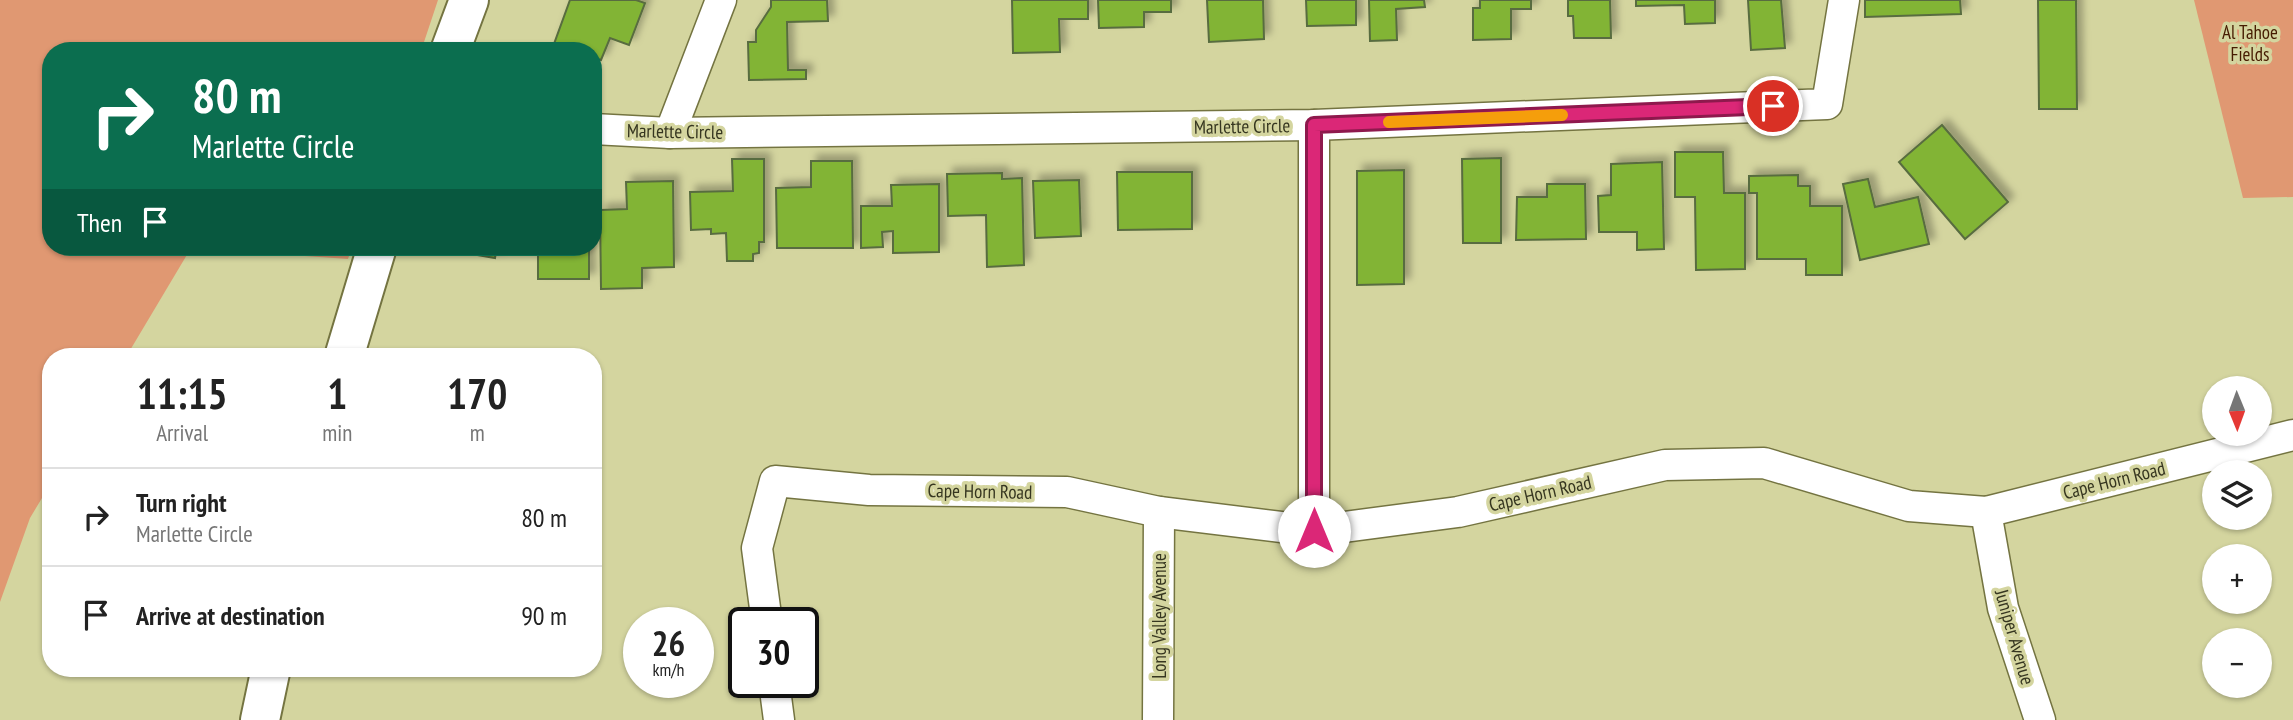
<!DOCTYPE html>
<html lang="en">
<head>
<meta charset="utf-8">
<style>
  :root { --surface:#fff; --page:#f6f6f6; --text:#222; --muted:#767676; --line:#e0e0e0 }
  body { margin:0; font-family:"PT Sans Narrow",sans-serif; background:var(--page); color:var(--text); height:100vh; display:flex; flex-direction:column; font-size:26px; white-space:nowrap }
  * { box-sizing:border-box; margin:0 }
  p { font-size:23px; color:var(--muted) }
  .icon { flex:none; width:38px; height:38px; fill:none; stroke:currentColor; stroke-width:2; stroke-linecap:round; stroke-linejoin:round }
  .map { position:relative; flex:1; overflow:hidden }
  .side { position:absolute; left:42px; top:348px; width:560px; height:329px; display:flex; flex-direction:column; background:var(--surface); border-radius:28px; box-shadow:0 2px 5px #0004 }
  .side>* { flex:none }
  .top-card { position:absolute; left:42px; top:42px; width:560px; height:214px; border-radius:28px; box-shadow:0 2px 5px #0004; background:#0b6e4f; color:#fff; overflow:hidden }
  .needle { width:46px; rotate:179deg }
  .controls { position:absolute; left:2202px; top:376px; display:grid; gap:14px }
  .controls a { display:grid; place-items:center; width:70px; height:70px; border-radius:50%; background:var(--surface); box-shadow:0 2px 5px #0004; font-size:35px }
  .speed { position:absolute; left:623px; top:607px; display:flex; gap:14px; font-size:35px; font-weight:700; text-align:center }
  .speed>* { display:grid; place-content:center; width:91px; height:91px; border-radius:50%; background:var(--surface); box-shadow:0 2px 5px #0004; line-height:1 }
  .speed small { font-size:18px; font-weight:400 }
  .speed .limit { border:4px solid #111; border-radius:10px; background:#fff; color:#111 }
  .pin { position:absolute; display:grid; place-items:center; width:60px; height:60px; color:#fff; margin:-30px; border:4px solid #fff; border-radius:50%; box-shadow:0 2px 7px #0007 }
  .me { position:absolute; width:77px; margin:-38px; rotate:0deg; stroke-linejoin:round; filter:drop-shadow(0 0 5px #0008) }
  .turn { display:flex; align-items:center; gap:24px; height:147px; padding:0 35px; font-size:32px }
  .turn .icon { width:91px; height:91px; stroke-width:2.5 }
  .turn b { display:block; font-size:49px; line-height:60px }
  .then { display:flex; align-items:center; height:66px; padding:0 35px; background:#0003; gap:14px; font-size:26px }
  .eta { display:flex; justify-content:space-evenly; align-items:center; height:119px; text-align:center }
  .eta b { font-size:42px; font-weight:800; line-height:49px }
  ul { padding:0; list-style:none }
  li { display:flex; align-items:center; gap:21px; height:98px; padding:0 35px; border-top:2px solid var(--line) }
  li div { flex:1 }
  li b { display:block; font-size:26px }
  li em { font-style:normal }
  .map>svg:first-child { display:block }
  .green { fill:#e09872 }
  .building { fill:#82b434; stroke:#586c3f; stroke-width:2; filter:url(#shadow) }
  .lines { fill:none; stroke-linecap:round; stroke-linejoin:round }
  .street-casing { stroke:#747441; stroke-width:33 }
  .secondary-casing { stroke:#747441; stroke-width:42 }
  .street { stroke:#fff; stroke-width:30 }
  .secondary { stroke:#fff; stroke-width:38 }
  .route-casing { stroke:#8e194d; stroke-width:18 }
  .route { stroke:#db2777; stroke-width:12 }
  .slow { stroke:#f59e0b; stroke-width:12 }
  .labels { text-anchor:middle; dominant-baseline:central; stroke-width:7; stroke-linejoin:round; paint-order:stroke }
  .park-label { font-size:19px; fill:#461b00; stroke:#d4d59f }
  .street-label { font-size:19px; fill:#363620; stroke:#d4d59f }
</style>
</head>
<body>
<div class="map">
<svg width="2293" height="720" viewBox="0 0 2293 720">
  <defs>
    <filter id="shadow"><feDropShadow dx="6" dy="-6" stdDeviation="3.5" flood-color="#0004"/></filter>
  </defs>
  <rect width="100%" height="100%" fill="#d4d59f"/>
  <g class="green">
    <polygon points="0,0 438,0 421,51 51,51 51,247 352,247 348,259 191,248 126,357 51,357 51,483 30,518 0,602"/>
    <polygon points="2194,0 2293,0 2293,197 2243,198"/>
  </g>
  <g class="building">
    <polygon points="570,0 636,0 645,3 629,45 610,38 601,60 593,58 593,51 574,51 554,44"/>
    <polygon points="771,0 827,0 828,21 787,22 788,70 806,70 806,79 749,80 748,42 756,42 756,30 771,7"/>
    <polygon points="1012,0 1088,0 1088,19 1059,19 1060,52 1013,53"/>
    <polygon points="1098,0 1171,0 1171,12 1144,12 1144,27 1099,28"/>
    <polygon points="1207,0 1263,0 1264,39 1209,42"/>
    <polygon points="1306,0 1356,0 1356,25 1307,26"/>
    <polygon points="1369,0 1424,0 1425,7 1396,9 1397,40 1370,41"/>
    <polygon points="1480,0 1531,0 1531,9 1511,9 1511,39 1473,40 1473,8 1480,8"/>
    <polygon points="1568,0 1610,0 1611,38 1574,38 1573,16 1568,16"/>
    <polygon points="1636,0 1715,0 1715,23 1685,24 1684,5 1636,6"/>
    <polygon points="1748,0 1781,0 1785,48 1751,50"/>
    <polygon points="1865,0 1960,0 1961,14 1865,17"/>
    <polygon points="2038,0 2076,0 2077,109 2039,109"/>
    <polygon points="1942,125 2008,202 1965,239 1899,162"/>
    <polygon points="1675,152 1723,152 1724,193 1745,193 1745,269 1696,270 1695,197 1675,197"/>
    <polygon points="1501,158 1501,243 1463,243 1462,159"/>
    <polygon points="732,159 764,159 764,242 759,242 759,253 753,254 753,261 727,261 726,233 711,234 711,229 691,230 690,192 733,191"/>
    <polygon points="811,161 852,161 853,248 777,248 776,188 811,187"/>
    <polygon points="1662,162 1664,249 1637,250 1637,232 1599,232 1598,196 1611,195 1611,164"/>
    <polygon points="1404,170 1404,284 1357,285 1357,171"/>
    <polygon points="1117,172 1192,172 1192,229 1118,230"/>
    <polygon points="1002,173 1002,179 1022,178 1024,265 987,267 986,215 948,216 947,174"/>
    <polygon points="1798,175 1798,186 1810,186 1810,206 1842,206 1842,275 1806,275 1806,259 1757,259 1757,193 1749,193 1749,176"/>
    <polygon points="1868,179 1875,207 1918,197 1929,244 1860,260 1843,184"/>
    <polygon points="1079,180 1081,236 1035,238 1033,181"/>
    <polygon points="673,181 674,267 642,268 642,288 601,289 600,210 627,209 626,182"/>
    <polygon points="939,184 939,252 893,253 893,231 882,232 883,247 861,248 861,206 892,206 891,185"/>
    <polygon points="1547,184 1585,184 1586,239 1516,240 1517,197 1547,197"/>
    <polygon points="448,247 497,247 495,258 448,250"/>
    <polygon points="549,247 589,247 589,279 538,279 538,254 550,254"/>
  </g>
  <g class="lines">
    <g class="street-casing">
      <g id="street">
        <polyline points="593,129 670,133 1314,125 1827,104 1844,0"/>
        <polyline points="670,133 721,0"/>
        <polyline points="1986,512 2003,608 2040,720"/>
        <polyline points="1314,531 1314,125"/>
        <polyline points="767,623 757,548 775,481 869,490 1067,492 1159,512 1314,531 1458,512 1665,465 1764,463 1909,506 1986,512 2293,435"/>
        <polyline points="774,682 779,720"/>
        <polyline points="1158,720 1159,512"/>
      </g>
    </g>
    <g class="secondary-casing">
      <g id="secondary">
        <polyline points="450,51 469,0"/>
        <polyline points="344,357 377,247"/>
        <polyline points="260,720 271,668"/>
      </g>
    </g>
    <use href="#street" class="street"/>
    <use href="#secondary" class="secondary"/>
  </g>
  <g class="lines">
    <g class="route-casing">
      <polyline id="route" points="1314,531 1314,125 1773,106"/>
    </g>
    <use href="#route" class="route"/>
    <polyline class="slow" points="1389,122 1562,115"/>
  </g>
  <g class="labels">
    <g class="park-label">
      <text x="2250" y="32">Al Tahoe<tspan x="2250" dy="22">Fields</tspan></text>
    </g>
    <g class="street-label">
      <text transform="translate(1242 126) rotate(-1)">Marlette Circle</text>
      <text transform="translate(675 131) rotate(1)">Marlette Circle</text>
      <text transform="translate(2114 480) rotate(-14)">Cape Horn Road</text>
      <text transform="translate(980 491) rotate(1)">Cape Horn Road</text>
      <text transform="translate(1540 493) rotate(-13)">Cape Horn Road</text>
      <text transform="translate(1159 616) rotate(-90)">Long Valley Avenue</text>
      <text transform="translate(2015 637) rotate(74)">Juniper Avenue</text>
    </g>
  </g>
</svg>
<div class="controls">
<a><svg class="needle" viewBox="-14 -14 28 28"><path d="M0-13l5 13h-10z" fill="#e53935"/><path d="M0 13l5-13h-10z" fill="#767676"/></svg></a>
<a><svg class="icon" aria-label="layers" viewBox="0 0 24 24"><path d="M12 4l9 5-9 5-9-5zM3 14l9 5 9-5"/></svg></a>
<a>+</a>
<a>−</a>
</div>
<div class="speed"><div>26<small>km/h</small></div><div class="limit">30</div></div>
<div class="pin" style="left:1773px;top:106px;background:#d93025"><svg class="icon" aria-label="arrive" viewBox="0 0 24 24"><path d="M6 21V4h12l-3 4 3 4H6"/></svg></div>
<svg class="me" style="left:1314px;top:531px" viewBox="-20 -20 40 40"><circle r="19" fill="#fff"/><path d="M0-13L10 11 0 6-10 11z" fill="#db2777"/></svg>
<div class="top-card">
<div class="turn"><svg class="icon" aria-label="right" viewBox="0 0 24 24"><path d="M7 20v-9h11M14 6l5 5-5 5"/></svg><div><b>80 m</b>Marlette Circle</div></div>
<div class="then">Then<svg class="icon" aria-label="arrive" viewBox="0 0 24 24"><path d="M6 21V4h12l-3 4 3 4H6"/></svg></div>
</div>
<section class="side">
<div class="eta">
<div><b>11:15</b><p>Arrival</p></div>
<div><b>1</b><p>min</p></div>
<div><b>170</b><p>m</p></div>
</div>
<ul>
<li><svg class="icon" aria-label="right" viewBox="0 0 24 24"><path d="M7 20v-9h11M14 6l5 5-5 5"/></svg><div><b>Turn right</b><p>Marlette Circle</p></div><em>80 m</em></li>
<li><svg class="icon" aria-label="arrive" viewBox="0 0 24 24"><path d="M6 21V4h12l-3 4 3 4H6"/></svg><div><b>Arrive at destination</b></div><em>90 m</em></li>
</ul>
</section>
</div>
</body>
</html>
